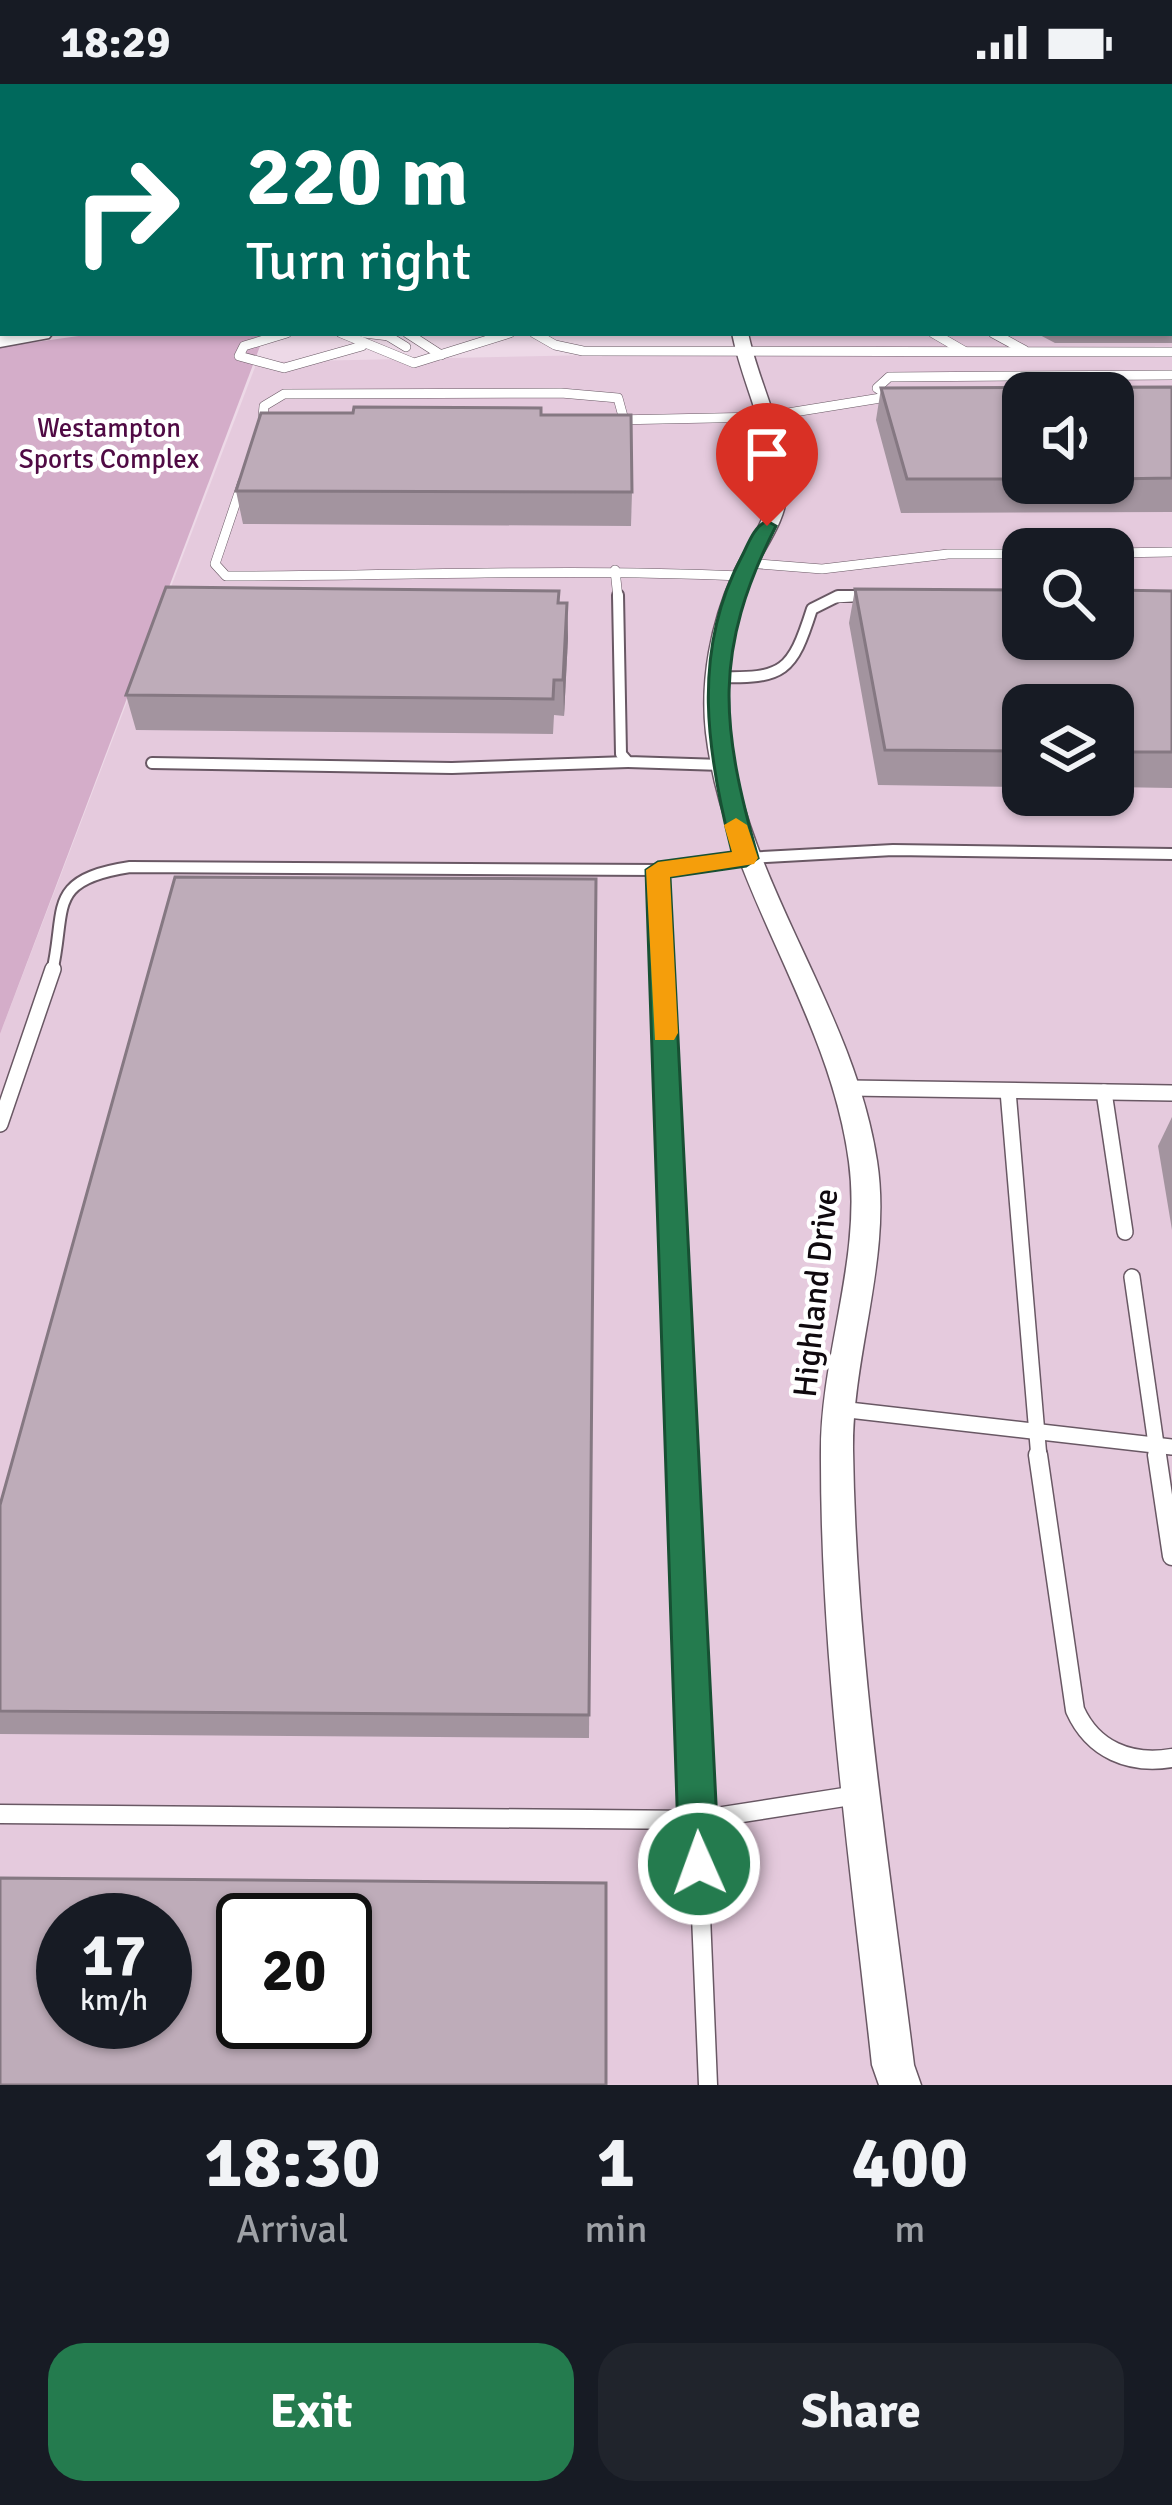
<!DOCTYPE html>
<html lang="en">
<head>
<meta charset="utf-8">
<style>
  :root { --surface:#171b24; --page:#20242c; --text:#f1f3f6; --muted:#9ea1a6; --accent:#247b4e }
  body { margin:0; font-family:Signika,sans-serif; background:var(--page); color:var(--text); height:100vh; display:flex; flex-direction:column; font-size:45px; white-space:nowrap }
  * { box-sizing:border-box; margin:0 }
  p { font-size:39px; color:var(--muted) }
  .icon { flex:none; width:66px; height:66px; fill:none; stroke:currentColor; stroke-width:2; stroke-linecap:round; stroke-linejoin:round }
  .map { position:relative; height:2001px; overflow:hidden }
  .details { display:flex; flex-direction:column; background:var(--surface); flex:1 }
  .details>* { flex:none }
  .top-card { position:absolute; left:0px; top:0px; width:1173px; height:252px; box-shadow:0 3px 9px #0004; background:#00695c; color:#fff; overflow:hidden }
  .tools { position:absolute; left:1002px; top:288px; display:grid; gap:24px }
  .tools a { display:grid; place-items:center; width:132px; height:132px; border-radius:24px; background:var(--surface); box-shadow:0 3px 9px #0004; font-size:60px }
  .speed { position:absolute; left:36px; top:1809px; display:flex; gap:24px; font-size:60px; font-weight:700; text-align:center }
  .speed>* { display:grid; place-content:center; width:156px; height:156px; border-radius:50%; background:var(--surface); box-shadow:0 3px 9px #0004; line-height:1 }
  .speed small { font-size:30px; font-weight:400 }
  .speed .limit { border:6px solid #111; border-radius:18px; background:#fff; color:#111 }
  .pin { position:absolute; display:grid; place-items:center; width:102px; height:102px; color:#fff; margin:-123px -51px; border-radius:50% 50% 50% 0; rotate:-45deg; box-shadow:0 0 12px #0007 }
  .pin .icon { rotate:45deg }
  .me { position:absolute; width:132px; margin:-66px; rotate:358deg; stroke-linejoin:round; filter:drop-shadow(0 0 9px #0008) }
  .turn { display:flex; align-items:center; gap:42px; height:252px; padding:0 48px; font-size:54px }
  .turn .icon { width:156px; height:156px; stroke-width:2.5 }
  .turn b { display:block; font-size:84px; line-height:102px }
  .eta { display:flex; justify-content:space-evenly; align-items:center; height:204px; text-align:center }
  .eta b { font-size:72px; font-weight:700; line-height:84px }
  .cta { display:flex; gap:24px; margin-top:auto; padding:24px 48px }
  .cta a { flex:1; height:138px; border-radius:36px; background:var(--accent); color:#fff; font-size:48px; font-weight:700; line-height:138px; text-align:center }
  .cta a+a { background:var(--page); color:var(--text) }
  .status { display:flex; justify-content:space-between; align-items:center; height:84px; padding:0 60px; background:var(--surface); direction:ltr }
  .status svg { height:33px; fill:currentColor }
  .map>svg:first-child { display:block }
  .built { fill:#e5cadd; fill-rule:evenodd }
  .green { fill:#d4adc9 }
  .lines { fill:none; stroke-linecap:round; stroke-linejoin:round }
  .lane-far4-casing { stroke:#695864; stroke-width:8 }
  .lane-far3-casing { stroke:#695864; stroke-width:10 }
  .lane-far2-casing { stroke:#695864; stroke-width:14 }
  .lane-far1-casing { stroke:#695864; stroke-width:18 }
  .lane-casing { stroke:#695864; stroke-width:21 }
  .street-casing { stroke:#695864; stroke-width:3 }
  .secondary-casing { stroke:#695864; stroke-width:3 }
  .primary-casing { stroke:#695864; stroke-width:3 }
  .lane-far4 { stroke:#fff; stroke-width:6 }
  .lane-far3 { stroke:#fff; stroke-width:9 }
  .lane-far2 { stroke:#fff; stroke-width:10 }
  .lane-far1 { stroke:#fff; stroke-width:15 }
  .lane { stroke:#fff; stroke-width:18 }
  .street { fill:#fff; fill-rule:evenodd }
  .secondary { fill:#fff; fill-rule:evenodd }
  .primary { fill:#fff; fill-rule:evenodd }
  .wall { fill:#a3949f; fill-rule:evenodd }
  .shaded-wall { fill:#857882 }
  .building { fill:#beacb9; stroke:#857882; stroke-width:3; fill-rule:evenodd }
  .route { fill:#247b4e; stroke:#175033; stroke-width:3 }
  .slow { fill:#f59e0b }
  .labels { text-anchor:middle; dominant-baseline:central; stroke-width:9; stroke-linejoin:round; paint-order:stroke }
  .far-park-label { font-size:27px; fill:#500a44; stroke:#fff }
  .street-label { font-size:33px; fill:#0f090e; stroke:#fff }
</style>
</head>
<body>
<div class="status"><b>18:29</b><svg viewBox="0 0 49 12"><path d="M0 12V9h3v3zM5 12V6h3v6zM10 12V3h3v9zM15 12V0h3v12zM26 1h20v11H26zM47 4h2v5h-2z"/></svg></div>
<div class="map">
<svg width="1172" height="2001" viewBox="0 0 1172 2001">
  <rect width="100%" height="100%" fill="#edd9e7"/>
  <path class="built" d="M555,0H1172V2001H0V950L257,278L742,268L738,249H1170V3ZM1023,309H1113V399H1023ZM1023,465H1113V555H1023ZM1023,621H1113V711H1023ZM63,1836H165V1938H63ZM243,1836H345V1938H243Z"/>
  <polygon class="green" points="100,249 265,249 0,950 0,263"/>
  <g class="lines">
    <g class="lane-far4-casing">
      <g id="lane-far4">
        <polyline points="1032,0 1037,3"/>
        <polyline points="729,3 734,0"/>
        <polyline points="904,3 912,3"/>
      </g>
    </g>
    <g class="lane-far3-casing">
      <g id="lane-far3">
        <polyline points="287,249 244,262 239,272 284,284 362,262"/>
        <polyline points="341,249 414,279 510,249"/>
        <polyline points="364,249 389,252"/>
        <polyline points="383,249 406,263"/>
        <polyline points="407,249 441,271"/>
        <polyline points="534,249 555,261 583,267 1172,268"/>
        <polyline points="933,249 964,267"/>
        <polyline points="993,249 1024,266"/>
        <polyline points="892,314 877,304 889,293 1172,291"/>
        <polyline points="263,333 264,322 284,310 561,309 618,314 624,336"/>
        <polyline points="614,336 763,333 887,313"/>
        <path d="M243,397L215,480L226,492C398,492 570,484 741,492"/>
        <polyline points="1113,469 1172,468"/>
        <polyline points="747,479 822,485 948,470 1023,470"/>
        <polyline points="615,486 618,514"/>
        <polyline points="835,514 869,512"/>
      </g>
    </g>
    <g class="lane-far2-casing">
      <g id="lane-far2">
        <polyline points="618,511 621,670 628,678 722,681"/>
        <path d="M717,593C784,595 792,588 812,525L838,512H869"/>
        <polyline points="152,679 452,684 628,678"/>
        <polyline points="658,786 662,888"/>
        <path d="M52,888C67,824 45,796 130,783L658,786L746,774L893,766L1172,770"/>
      </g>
    </g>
    <g class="lane-far1-casing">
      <g id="lane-far1">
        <polyline points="662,885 682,1374"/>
        <polyline points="849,1004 1172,1009"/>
        <polyline points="1008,1007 1039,1374"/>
        <polyline points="1104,1008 1125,1148"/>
        <polyline points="0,1040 53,885"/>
        <polyline points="1132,1193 1158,1374"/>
        <polyline points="840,1325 1172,1363"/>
      </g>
    </g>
    <g class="lane-casing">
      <g id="lane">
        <polyline points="682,1371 708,2001"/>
        <path d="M1038,1371L1075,1626C1093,1666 1130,1681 1172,1674"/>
        <polyline points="1157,1371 1172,1472"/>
        <polyline points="0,1730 697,1736 857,1711"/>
      </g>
    </g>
    <g class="street-casing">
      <g id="street">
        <polygon points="212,0 224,0 211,3"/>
        <path d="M732,249H748C759,301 789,353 787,407C786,438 764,464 752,490C730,540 721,597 728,650C748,803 854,925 877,1077C892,1173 852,1270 853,1366C856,1573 889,1777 914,1981L921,2001H879L872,1981C850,1776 820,1572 821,1366C821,1270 862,1174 849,1078C829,926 724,802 706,649C700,596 711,539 733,490C745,463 767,438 769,407C772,353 742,301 732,249Z"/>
      </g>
    </g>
    <g class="secondary-casing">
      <g id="secondary">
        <polygon points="523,0 539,0 540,3 524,3"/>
        <rect x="0" y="65" width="3" height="12"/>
      </g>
    </g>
    <g class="primary-casing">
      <g id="primary">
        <polygon points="579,0 610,0 612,3 581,3"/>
        <polygon points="0,249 3,248 53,249 49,254 0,263"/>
      </g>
    </g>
    <use href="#lane-far4" class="lane-far4"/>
    <use href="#lane-far3" class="lane-far3"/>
    <use href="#lane-far2" class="lane-far2"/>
    <use href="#lane-far1" class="lane-far1"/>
    <use href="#lane" class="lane"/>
    <use href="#street" class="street"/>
    <use href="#secondary" class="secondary"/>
    <use href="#primary" class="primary"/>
  </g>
  <g class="wall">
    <polygon points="1172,85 1172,259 1055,259 1036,249 1170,249 1170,86"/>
    <path d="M1172,303V428L901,429L876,336L881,304ZM1023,309H1113V399H1023Z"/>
    <polygon points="541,331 632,408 631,442 243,440 236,407"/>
    <polygon points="855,505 1172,507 1172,704 1113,703 1113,621 1023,621 1023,703 878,701 849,539"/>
    <polygon points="559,519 567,519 568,554 564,632 554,631 553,650 136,646 126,611"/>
    <polygon points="596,795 589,1654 0,1650 0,1421"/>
    <polygon points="1172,1033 1172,1146 1158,1062"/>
  </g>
  <polygon class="shaded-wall" points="567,519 568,554 564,632 563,596"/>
  <g class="building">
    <polygon points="1172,85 1172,227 1170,227 1170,86"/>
    <polygon points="1172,303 1172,394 1113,395 1113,309 1023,309 1023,395 907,395 881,304"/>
    <polygon points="354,323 541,324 541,331 631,331 632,408 236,407 261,329 353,329"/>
    <polygon points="166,503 559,507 558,519 567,519 563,596 554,596 553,615 126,611"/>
    <polygon points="855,505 1023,506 1023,555 1113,555 1113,506 1172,507 1172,668 1113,668 1113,621 1023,621 1023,667 885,666"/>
    <polygon points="175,793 596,795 589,1631 0,1627 0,1421"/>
    <path d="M0,1794L606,1799V2001H0ZM63,1836H165V1938H63ZM243,1836H345V1938H243Z"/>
  </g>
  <path class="route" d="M767,437L776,442C712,568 721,642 758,774L746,782L670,793L719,1780L713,1794L699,1800L685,1794L679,1780L646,786L658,778L732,768C707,669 691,569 741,474C748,461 753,443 767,437Z"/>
  <polygon class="slow" points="736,734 747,741 758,774 754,780 670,793 678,949 674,956 655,956 646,786 658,778 732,768 724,741"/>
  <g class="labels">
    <g class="far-park-label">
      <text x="109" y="344">Westampton<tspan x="109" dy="31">Sports Complex</tspan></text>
    </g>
    <g class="street-label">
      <text transform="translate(816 1209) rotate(-84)">Highland Drive</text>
    </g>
  </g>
</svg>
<div class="tools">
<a><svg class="icon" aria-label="sound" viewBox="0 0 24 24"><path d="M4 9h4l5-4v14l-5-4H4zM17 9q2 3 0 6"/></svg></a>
<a><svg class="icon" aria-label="search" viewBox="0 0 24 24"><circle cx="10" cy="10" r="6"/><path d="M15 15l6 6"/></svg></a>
<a><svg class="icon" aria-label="layers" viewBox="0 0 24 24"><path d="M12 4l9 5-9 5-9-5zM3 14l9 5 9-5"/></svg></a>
</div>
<div class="speed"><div>17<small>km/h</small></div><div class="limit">20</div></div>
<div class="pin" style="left:767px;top:442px;background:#d93025"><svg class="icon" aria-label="arrive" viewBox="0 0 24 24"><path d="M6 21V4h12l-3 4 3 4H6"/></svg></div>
<svg class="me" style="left:699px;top:1780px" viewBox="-20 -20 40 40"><circle r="17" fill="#247b4e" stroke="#fff" stroke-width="3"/><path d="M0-11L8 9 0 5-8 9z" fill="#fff"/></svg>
<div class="top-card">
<div class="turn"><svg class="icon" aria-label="right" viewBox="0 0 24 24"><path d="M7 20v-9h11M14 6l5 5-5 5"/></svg><div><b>220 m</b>Turn right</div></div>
</div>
</div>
<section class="details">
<div class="eta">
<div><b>18:30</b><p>Arrival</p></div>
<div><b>1</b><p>min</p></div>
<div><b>400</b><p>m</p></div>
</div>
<div class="cta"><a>Exit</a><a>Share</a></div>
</section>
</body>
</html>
